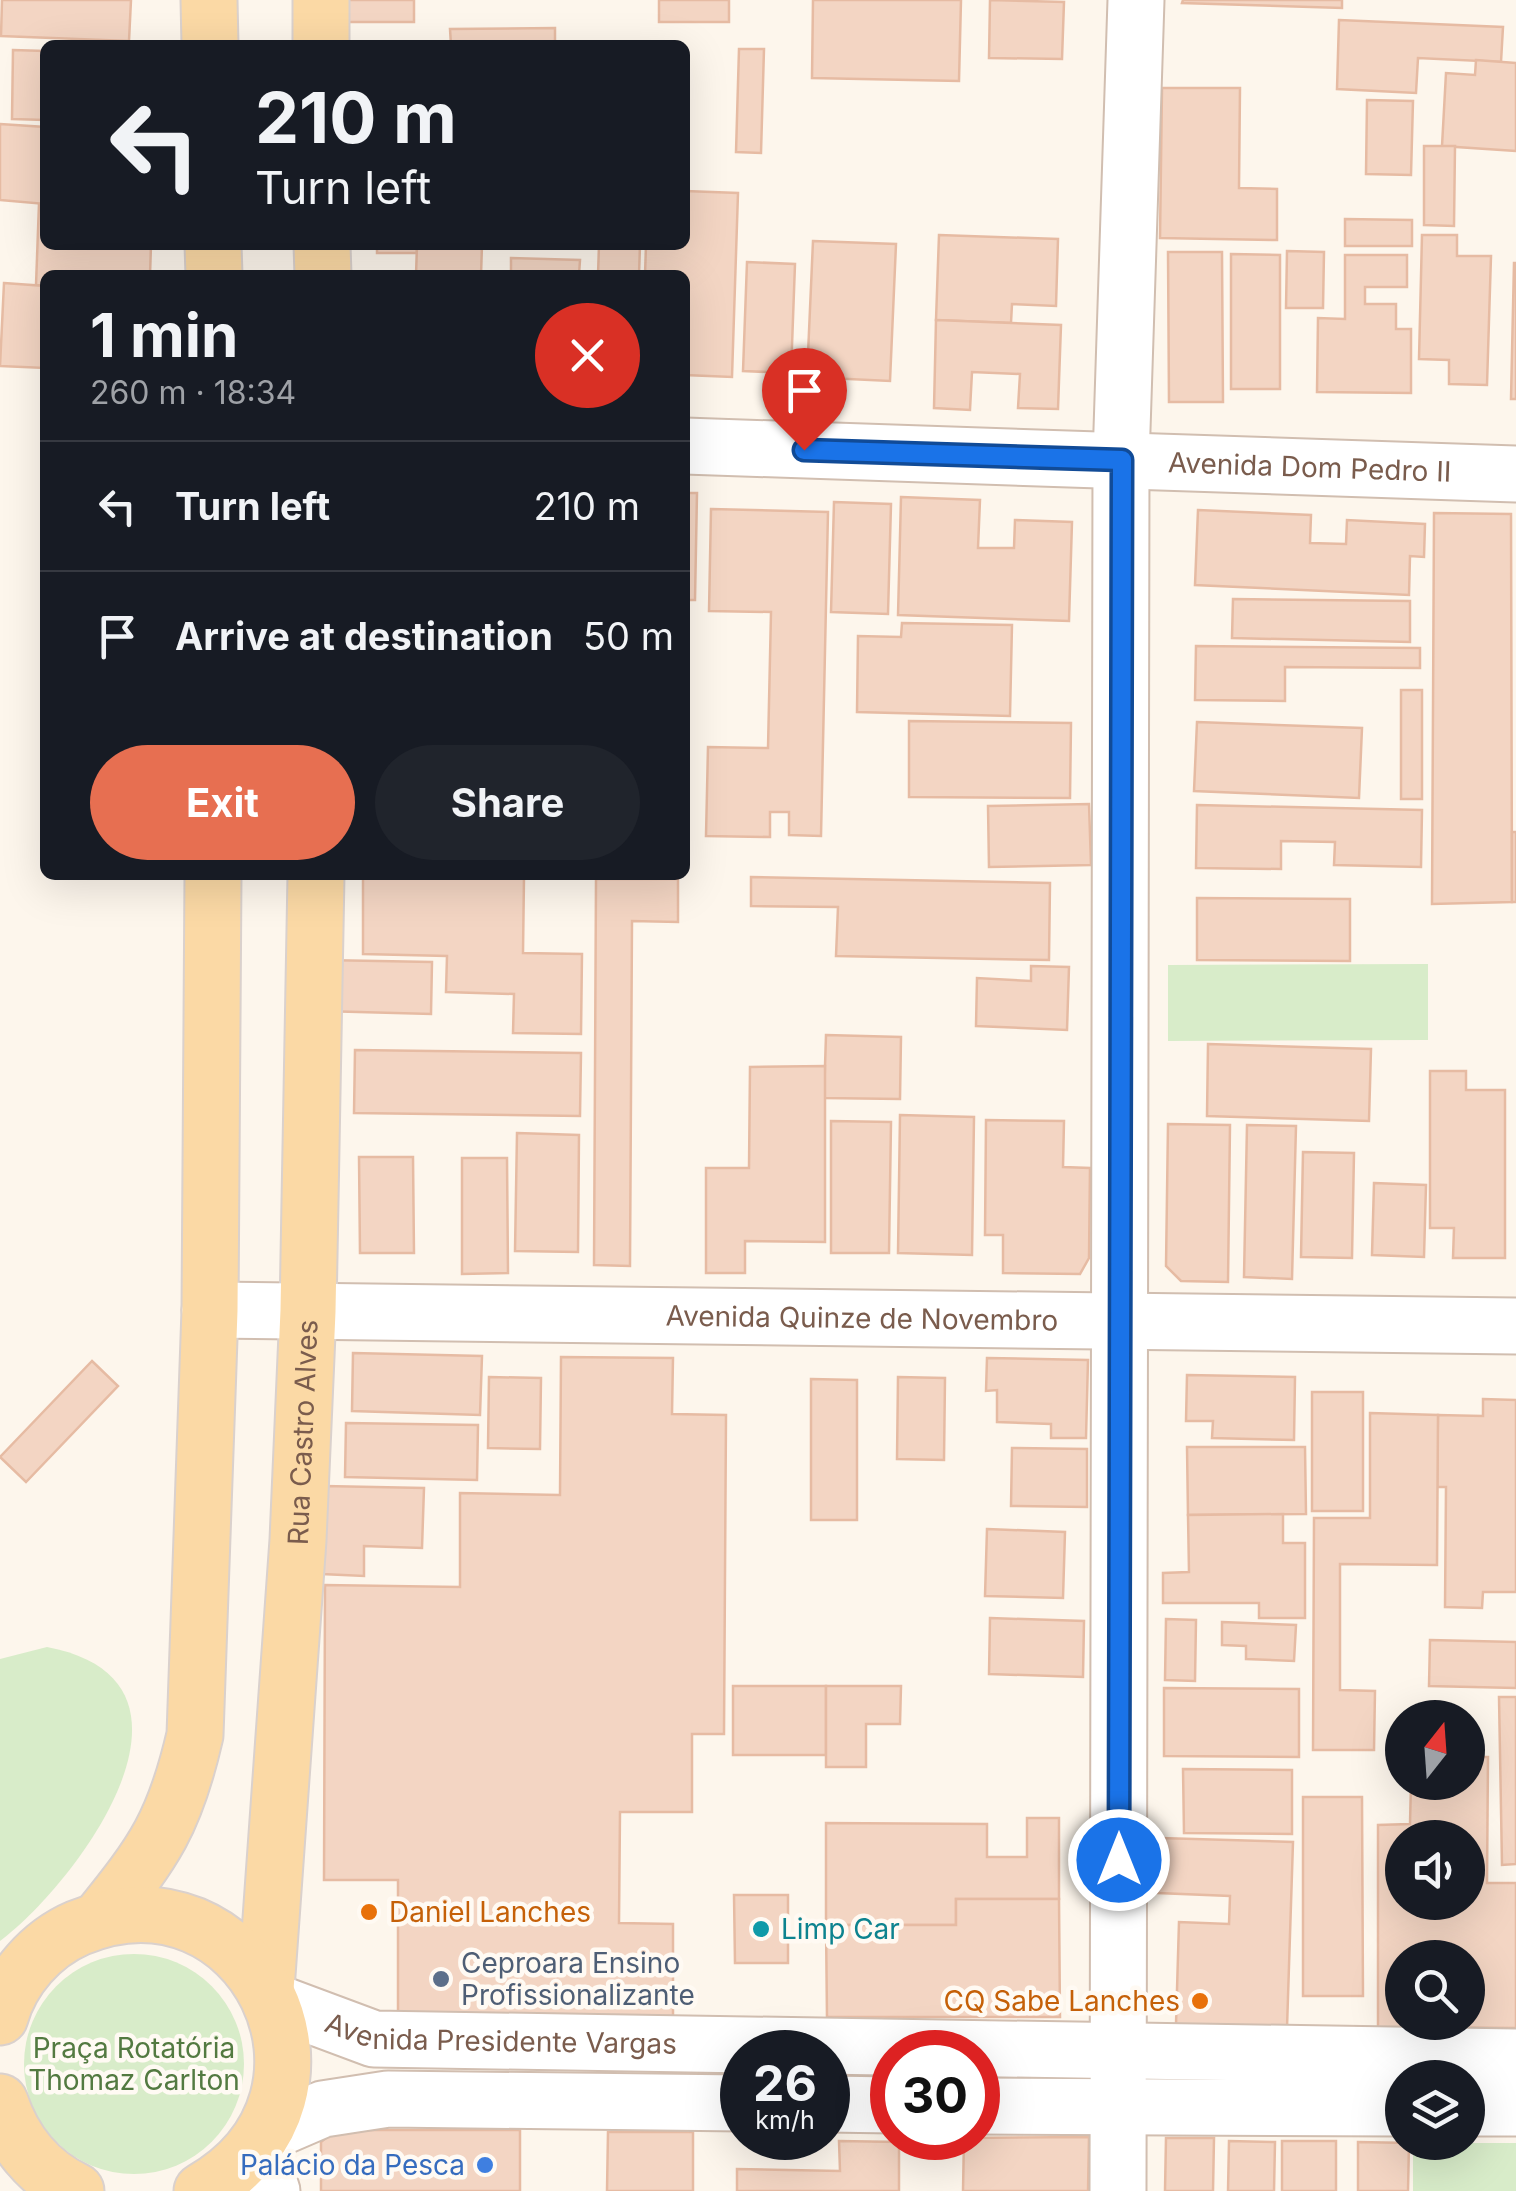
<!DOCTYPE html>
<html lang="en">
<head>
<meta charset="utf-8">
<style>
  :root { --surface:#171b24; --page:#20242c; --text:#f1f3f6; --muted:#9ea1a6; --line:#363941; --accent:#e76f51 }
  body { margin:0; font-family:Inter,sans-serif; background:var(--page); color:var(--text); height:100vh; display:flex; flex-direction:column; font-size:38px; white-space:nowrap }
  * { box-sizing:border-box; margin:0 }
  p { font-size:32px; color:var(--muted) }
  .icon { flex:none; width:55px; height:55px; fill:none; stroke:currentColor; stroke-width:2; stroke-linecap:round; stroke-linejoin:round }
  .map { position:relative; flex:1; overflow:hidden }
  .sheet { position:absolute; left:40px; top:270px; width:650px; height:610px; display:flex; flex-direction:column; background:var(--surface); border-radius:15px; box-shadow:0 10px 40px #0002 }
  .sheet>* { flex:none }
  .guide { position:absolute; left:40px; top:40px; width:650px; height:210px; border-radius:15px; box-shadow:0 10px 40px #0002; background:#171b24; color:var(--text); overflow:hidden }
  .needle { width:65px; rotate:17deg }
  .tools { position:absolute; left:1385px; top:1700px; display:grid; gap:20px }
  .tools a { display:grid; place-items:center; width:100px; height:100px; border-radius:50%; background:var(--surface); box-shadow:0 10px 40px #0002; font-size:50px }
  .speed { position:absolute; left:720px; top:2030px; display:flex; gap:20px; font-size:50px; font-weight:700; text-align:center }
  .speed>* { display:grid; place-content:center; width:130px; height:130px; border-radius:50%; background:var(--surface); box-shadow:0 10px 40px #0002; line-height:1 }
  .speed small { font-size:25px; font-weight:400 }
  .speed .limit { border:15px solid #d22; background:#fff; color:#111 }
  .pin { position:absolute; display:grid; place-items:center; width:85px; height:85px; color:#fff; margin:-102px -42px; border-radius:50% 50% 50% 0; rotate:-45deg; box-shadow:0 0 10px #0007 }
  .pin .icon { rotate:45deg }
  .me { position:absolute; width:110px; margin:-55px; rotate:0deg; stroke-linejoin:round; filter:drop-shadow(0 0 8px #0008) }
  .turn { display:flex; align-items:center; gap:35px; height:210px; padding:0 50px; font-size:45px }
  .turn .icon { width:130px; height:130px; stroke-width:2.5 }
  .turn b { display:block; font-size:70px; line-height:85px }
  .round { display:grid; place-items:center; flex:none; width:105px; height:105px; border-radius:52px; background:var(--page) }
  .head { display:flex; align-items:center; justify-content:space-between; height:170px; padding:0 50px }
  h1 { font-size:60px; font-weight:700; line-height:75px }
  .cta { display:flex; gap:20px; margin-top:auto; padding:20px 50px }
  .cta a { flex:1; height:115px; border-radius:60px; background:var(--accent); color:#fff; font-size:40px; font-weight:700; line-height:115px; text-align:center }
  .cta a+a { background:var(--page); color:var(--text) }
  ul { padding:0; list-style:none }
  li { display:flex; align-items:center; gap:30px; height:130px; padding:0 50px; border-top:2px solid var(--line) }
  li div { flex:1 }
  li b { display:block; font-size:38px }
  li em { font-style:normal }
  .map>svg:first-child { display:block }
  .green { fill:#d8ecc9 }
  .building { fill:#f3d5c3; stroke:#e6bba3; stroke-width:2.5; fill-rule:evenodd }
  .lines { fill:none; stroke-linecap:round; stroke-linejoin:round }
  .minor-casing { stroke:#d1beb0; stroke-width:59 }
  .major-casing { stroke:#dad1cd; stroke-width:59 }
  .minor { stroke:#fff; stroke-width:55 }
  .major { stroke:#fbd9a5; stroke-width:55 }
  .route-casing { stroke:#114b97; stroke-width:25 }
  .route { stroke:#1a73e8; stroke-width:18 }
  .food-dot { fill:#e8710a; stroke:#fffaf3; stroke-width:4 }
  .culture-dot { fill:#0f9aa8; stroke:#fffaf3; stroke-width:4 }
  .service-dot { fill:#5c6f8a; stroke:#fffaf3; stroke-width:4 }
  .shop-dot { fill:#3f7fe0; stroke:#fffaf3; stroke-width:4 }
  .labels { text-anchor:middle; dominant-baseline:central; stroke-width:9; stroke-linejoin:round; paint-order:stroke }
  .street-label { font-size:28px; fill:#7a5c4d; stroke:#fffaf3 }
  .food-label { font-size:28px; fill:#c56008; stroke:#fffaf3; text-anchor:start }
  .culture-label { font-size:28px; fill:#0d838f; stroke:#fffaf3; text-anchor:start }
  .service-label { font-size:28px; fill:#4e5e75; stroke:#fffaf3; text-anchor:start }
  .park-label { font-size:28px; fill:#537a41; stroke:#fffaf3 }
  .shop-label { font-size:28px; fill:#366cbe; stroke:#fffaf3; text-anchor:end }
</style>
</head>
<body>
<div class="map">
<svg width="1516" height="2191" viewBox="0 0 1516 2191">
  <rect width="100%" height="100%" fill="#fdf6ec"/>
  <g class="green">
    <polygon points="1428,964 1428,1040 1168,1041 1168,965"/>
    <path d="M47,1647C226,1681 79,1881 0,1941V1659Z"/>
    <circle cx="134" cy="2064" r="110"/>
    <rect x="1413" y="2143" width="103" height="48"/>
  </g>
  <g class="building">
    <polygon points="2,0 131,0 129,41 1,36"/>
    <rect x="346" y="0" width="68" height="22"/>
    <rect x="659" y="0" width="70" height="22"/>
    <polygon points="813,0 961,0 959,81 812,78"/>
    <polygon points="990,0 1064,2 1062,59 989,58"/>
    <polygon points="1183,0 1342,0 1342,8 1182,3"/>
    <polygon points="1339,20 1503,27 1501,62 1418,58 1416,93 1337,89"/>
    <polygon points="555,28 555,45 451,45 450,29"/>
    <polygon points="739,49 764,49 761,153 736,152"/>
    <polygon points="13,50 45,51 45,120 12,119"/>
    <polygon points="1476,60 1516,63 1516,151 1442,146 1446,73 1475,75"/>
    <polygon points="1162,88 1240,88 1239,188 1277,189 1277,240 1160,238"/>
    <polygon points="1367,100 1413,101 1411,175 1366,174"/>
    <polygon points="0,124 45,127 45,204 0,200"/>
    <polygon points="1424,146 1455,146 1454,226 1424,225"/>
    <polygon points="685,191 738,193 732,377 685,375 685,275 645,275 646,245 685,245"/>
    <polygon points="39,204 45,204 45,245 151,245 150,275 45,275 45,286 36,285"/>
    <polygon points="1345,219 1412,220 1412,246 1345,246"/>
    <polygon points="939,235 1058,239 1056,306 1012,304 1011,323 936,320"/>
    <polygon points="1422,235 1457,235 1457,256 1491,256 1487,385 1449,384 1449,360 1419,359"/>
    <polygon points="813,241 896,244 890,381 807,377"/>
    <rect x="377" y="245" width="40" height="8"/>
    <polygon points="417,245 482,245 481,275 416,275"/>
    <polygon points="599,245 640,245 639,275 598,275"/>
    <polygon points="1287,251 1324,252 1323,308 1286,308"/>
    <polygon points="1168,252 1222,252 1223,402 1169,402"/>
    <polygon points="1231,254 1280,255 1280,389 1231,389"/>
    <polygon points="1345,255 1407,255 1407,287 1365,287 1365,304 1396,304 1396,329 1411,329 1411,393 1317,392 1318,318 1345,319"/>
    <polygon points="511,258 580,260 579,275 511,275"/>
    <polygon points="747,262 795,264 791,373 743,371"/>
    <polygon points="1514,263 1516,263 1516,399 1511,399"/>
    <polygon points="4,283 45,286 45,368 0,366"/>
    <polygon points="936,320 1061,325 1058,409 1018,408 1020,374 972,372 970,410 934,408"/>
    <polygon points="685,493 697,493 695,600 685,600"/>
    <polygon points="901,497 980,500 978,548 1014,548 1015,520 1072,522 1069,621 898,615"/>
    <polygon points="834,502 891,504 888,614 831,612"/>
    <polygon points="711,509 828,512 821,836 789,835 789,812 770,812 770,837 706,836 708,747 768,748 771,612 709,611"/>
    <polygon points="1198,510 1311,515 1310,543 1346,544 1347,520 1425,524 1424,557 1410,556 1409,595 1195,585"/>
    <polygon points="1434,513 1511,514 1512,902 1432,904"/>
    <polygon points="1233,599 1410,601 1410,642 1232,638"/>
    <polygon points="902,623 1012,625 1010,716 857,712 858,636 901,637"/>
    <polygon points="1196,646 1420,648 1420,668 1285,667 1285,701 1195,700"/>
    <rect x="1401" y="690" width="21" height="109"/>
    <polygon points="909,721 1071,723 1070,798 909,797"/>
    <polygon points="1197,722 1362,728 1359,798 1194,791"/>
    <polygon points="1089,804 1091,865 989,867 988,806"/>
    <polygon points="1197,805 1422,810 1421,867 1334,865 1335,842 1281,841 1281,869 1196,868"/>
    <rect x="1512" y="832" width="4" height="70"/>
    <polygon points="363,875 524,877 523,953 582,954 581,1034 513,1033 514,994 446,992 447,956 363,954"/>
    <polygon points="751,877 1050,883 1049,960 836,956 838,907 751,906"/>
    <polygon points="596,879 678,879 678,922 632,921 630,1266 594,1265"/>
    <polygon points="1197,898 1350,899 1350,961 1197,960"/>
    <polygon points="323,960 432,962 431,1014 322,1011"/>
    <polygon points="1031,966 1069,967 1067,1030 976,1026 977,978 1031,981"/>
    <polygon points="826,1035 901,1037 900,1099 824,1098"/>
    <polygon points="1208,1044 1371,1049 1369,1121 1207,1116"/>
    <polygon points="355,1050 581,1053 580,1116 354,1113"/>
    <polygon points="825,1066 825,1242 745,1241 745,1273 706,1273 706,1168 749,1168 750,1067"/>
    <polygon points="1430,1071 1466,1071 1466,1090 1505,1090 1505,1258 1453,1258 1454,1228 1430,1228"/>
    <polygon points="900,1115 974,1117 972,1255 898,1253"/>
    <polygon points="986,1120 1064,1121 1063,1167 1090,1168 1089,1258 1080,1274 1003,1273 1003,1235 985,1235"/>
    <polygon points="831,1121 891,1122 889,1253 831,1253"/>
    <polygon points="1168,1124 1230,1125 1228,1282 1181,1281 1166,1266"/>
    <polygon points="1247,1125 1296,1126 1292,1279 1244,1277"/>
    <polygon points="517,1133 579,1135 578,1252 515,1251"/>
    <polygon points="1303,1152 1354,1153 1352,1258 1301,1257"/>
    <polygon points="359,1157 413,1157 414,1253 360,1253"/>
    <polygon points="462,1158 507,1158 508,1273 462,1274"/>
    <polygon points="1374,1183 1426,1185 1424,1257 1372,1255"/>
    <polygon points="353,1353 482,1356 480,1415 352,1411"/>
    <polygon points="561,1357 673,1358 672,1414 726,1415 724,1734 692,1734 692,1812 620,1812 619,1923 673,1924 673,2017 398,2014 398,1880 324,1880 325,1585 460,1587 460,1493 560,1495"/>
    <polygon points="987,1358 1088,1360 1086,1438 1051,1438 1051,1424 997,1422 997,1390 986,1391"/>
    <polygon points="92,1361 118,1386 26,1482 0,1457"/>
    <polygon points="1187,1375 1295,1377 1294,1440 1212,1438 1213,1421 1186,1421"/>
    <polygon points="489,1377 541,1378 540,1449 488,1448"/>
    <polygon points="898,1377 945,1378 944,1460 897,1459"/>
    <polygon points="811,1379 857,1380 857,1520 811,1520"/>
    <rect x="1312" y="1392" width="51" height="119"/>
    <polygon points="1483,1399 1516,1400 1516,1592 1483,1592 1482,1608 1445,1607 1446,1487 1437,1487 1438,1415 1483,1416"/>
    <polygon points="1370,1413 1438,1415 1437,1565 1340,1564 1340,1690 1375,1691 1374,1750 1313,1750 1314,1518 1370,1518"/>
    <polygon points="346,1423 478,1425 477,1480 345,1477"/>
    <polygon points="1187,1447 1305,1447 1306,1514 1188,1515"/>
    <polygon points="1012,1448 1087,1449 1087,1507 1011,1506"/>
    <polygon points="324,1486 424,1488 422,1548 364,1546 364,1576 322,1574"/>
    <polygon points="1283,1514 1283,1543 1305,1543 1305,1618 1259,1618 1259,1603 1163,1603 1163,1573 1189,1572 1188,1515"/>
    <polygon points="987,1529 1065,1532 1063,1598 985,1596"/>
    <polygon points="990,1618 1084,1621 1083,1677 989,1674"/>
    <polygon points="1166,1619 1196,1620 1195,1681 1165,1680"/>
    <polygon points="1222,1622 1296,1625 1294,1661 1246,1659 1246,1646 1222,1645"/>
    <polygon points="1430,1640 1516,1642 1516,1688 1429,1686"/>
    <rect x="733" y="1686" width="93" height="69"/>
    <polygon points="826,1686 901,1686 900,1724 866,1724 866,1767 826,1767"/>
    <polygon points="1164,1688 1299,1689 1299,1757 1164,1756"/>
    <polygon points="1499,1697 1516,1697 1516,1864 1502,1865"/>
    <path d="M1468,1757H1488L1487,1883H1516V2028L1378,2027V1825L1410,1824L1411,1782H1468ZM1402,1838H1468V1902H1402ZM1402,1958H1468V2022H1402Z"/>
    <polygon points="1183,1769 1292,1770 1292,1834 1184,1833"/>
    <polygon points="1303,1797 1362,1797 1363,1996 1303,1996"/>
    <polygon points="1027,1818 1059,1818 1059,1899 956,1899 956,1925 826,1925 826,1823 987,1824 987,1857 1027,1857"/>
    <polygon points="1160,1838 1293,1842 1287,2028 1176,2024 1179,1922 1229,1924 1230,1896 1158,1893"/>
    <polygon points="734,1895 788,1895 788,1963 735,1963"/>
    <polygon points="956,1899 1059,1899 1060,2017 827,2017 826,1925 956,1925"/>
    <polygon points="336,2130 520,2130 520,2191 321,2191 321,2142"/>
    <polygon points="608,2132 693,2132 693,2191 607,2191"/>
    <polygon points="1089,2137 1088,2191 963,2191 964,2138"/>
    <polygon points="1166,2138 1214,2138 1213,2191 1165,2191"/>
    <polygon points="839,2141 899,2142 899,2191 737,2191 737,2169 840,2171"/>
    <polygon points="1229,2141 1275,2142 1274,2191 1228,2191"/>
    <rect x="1282" y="2141" width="54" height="50"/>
    <polygon points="1358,2142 1409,2143 1408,2191 1358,2191"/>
  </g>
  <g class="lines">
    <g class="minor-casing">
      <g id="minor">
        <path id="s1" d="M685,446L1516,474"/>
        <path id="s2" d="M210,1310L1516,1326"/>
        <path id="s3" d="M272,2001L374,2039L1516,2057"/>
        <polyline points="828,2104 892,2105"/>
        <polyline points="978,2106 1402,2108"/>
        <polyline points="1468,2108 1516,2108"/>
        <polyline points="265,2134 323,2109 388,2099 742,2103"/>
        <polyline points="255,2150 272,2191"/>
        <polyline points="1118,2191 1121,460 1136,0"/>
      </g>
    </g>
    <g class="major-casing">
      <g id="major">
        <polyline points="209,0 210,45"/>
        <polyline points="321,0 321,45"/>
        <polyline points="213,245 214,275"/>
        <polyline points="322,245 323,275"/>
        <path d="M99,1920C155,1851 175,1822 195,1735L210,1310L213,875"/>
        <path id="s4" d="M266,1989L298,1540L308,1311L316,875"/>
        <path d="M0,2017C11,1978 41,1944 78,1928C250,1856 370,2094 202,2191"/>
        <path d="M0,2102C13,2141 38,2173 76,2191"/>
      </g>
    </g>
    <use href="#minor" class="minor"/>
    <use href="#major" class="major"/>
  </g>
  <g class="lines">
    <g class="route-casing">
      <polyline id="route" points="804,450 1122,460 1119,1860"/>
    </g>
    <use href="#route" class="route"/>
  </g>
  <g class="food-dot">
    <circle cx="369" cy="1912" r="10"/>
    <circle cx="1200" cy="2001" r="10"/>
  </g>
  <circle class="culture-dot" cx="761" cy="1929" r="10"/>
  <circle class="service-dot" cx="441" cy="1979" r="10"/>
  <circle class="shop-dot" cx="485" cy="2165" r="10"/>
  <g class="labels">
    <g class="street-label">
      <text stroke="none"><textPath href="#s1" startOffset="625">Avenida Dom Pedro II</textPath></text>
      <text stroke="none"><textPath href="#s2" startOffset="652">Avenida Quinze de Novembro</textPath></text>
      <text stroke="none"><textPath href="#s4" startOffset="558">Rua Castro Alves</textPath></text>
      <text stroke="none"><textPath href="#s3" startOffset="235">Avenida Presidente Vargas</textPath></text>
    </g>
    <g class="food-label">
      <text x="389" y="1912">Daniel Lanches</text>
      <text x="1180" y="2001" text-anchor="end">CQ Sabe Lanches</text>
    </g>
    <g class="culture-label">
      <text x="781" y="1929">Limp Car</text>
    </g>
    <g class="service-label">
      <text x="461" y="1963">Ceproara Ensino<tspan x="461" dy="32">Profissionalizante</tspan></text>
    </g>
    <g class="park-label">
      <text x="134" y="2048">Praça Rotatória<tspan x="134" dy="32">Thomaz Carlton</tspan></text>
    </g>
    <g class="shop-label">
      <text x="465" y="2165">Palácio da Pesca</text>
    </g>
  </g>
</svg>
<div class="tools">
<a><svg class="needle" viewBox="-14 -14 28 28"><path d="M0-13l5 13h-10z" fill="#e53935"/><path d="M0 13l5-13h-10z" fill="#9ea1a6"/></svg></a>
<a><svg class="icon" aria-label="sound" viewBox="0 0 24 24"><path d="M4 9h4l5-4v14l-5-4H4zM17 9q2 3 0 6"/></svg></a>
<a><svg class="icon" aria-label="search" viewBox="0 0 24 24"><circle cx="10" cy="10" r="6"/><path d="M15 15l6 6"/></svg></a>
<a><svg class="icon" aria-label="layers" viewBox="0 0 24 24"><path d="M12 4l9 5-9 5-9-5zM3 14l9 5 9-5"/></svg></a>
</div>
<div class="speed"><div>26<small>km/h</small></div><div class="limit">30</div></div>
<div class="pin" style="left:804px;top:450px;background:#d93025"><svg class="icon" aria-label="arrive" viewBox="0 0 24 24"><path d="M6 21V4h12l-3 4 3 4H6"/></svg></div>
<svg class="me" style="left:1119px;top:1860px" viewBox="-20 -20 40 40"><circle r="17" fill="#1a73e8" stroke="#fff" stroke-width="3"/><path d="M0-11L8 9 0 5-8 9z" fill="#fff"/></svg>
<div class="guide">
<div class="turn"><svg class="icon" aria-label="left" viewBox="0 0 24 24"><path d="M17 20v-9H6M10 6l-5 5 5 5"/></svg><div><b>210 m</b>Turn left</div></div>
</div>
<section class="sheet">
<div class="head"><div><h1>1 min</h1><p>260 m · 18:34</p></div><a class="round" style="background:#d93025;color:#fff"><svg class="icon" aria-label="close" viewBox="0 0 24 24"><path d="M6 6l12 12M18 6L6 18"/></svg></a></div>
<ul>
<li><svg class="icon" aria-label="left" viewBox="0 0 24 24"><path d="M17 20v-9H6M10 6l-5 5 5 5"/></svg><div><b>Turn left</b></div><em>210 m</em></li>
<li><svg class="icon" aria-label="arrive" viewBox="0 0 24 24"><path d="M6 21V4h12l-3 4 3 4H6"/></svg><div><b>Arrive at destination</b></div><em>50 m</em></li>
</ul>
<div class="cta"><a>Exit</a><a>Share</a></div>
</section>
</div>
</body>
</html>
